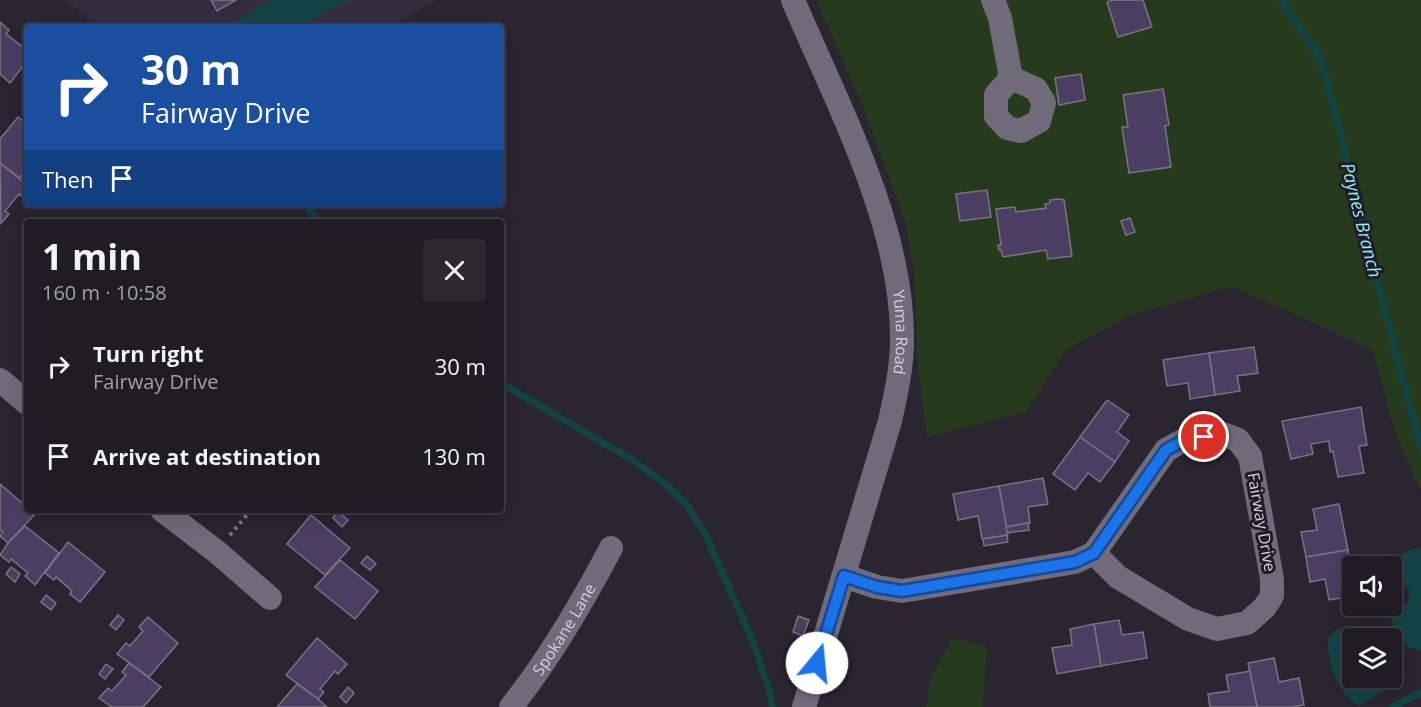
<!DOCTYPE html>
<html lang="en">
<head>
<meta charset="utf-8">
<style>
  :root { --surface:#1f1c25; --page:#2c2932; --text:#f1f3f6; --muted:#a1a1a7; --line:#3c3a42 }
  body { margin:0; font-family:"Open Sans",sans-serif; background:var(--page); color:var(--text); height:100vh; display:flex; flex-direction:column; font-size:22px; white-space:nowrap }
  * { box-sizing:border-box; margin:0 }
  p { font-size:20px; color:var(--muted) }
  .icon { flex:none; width:33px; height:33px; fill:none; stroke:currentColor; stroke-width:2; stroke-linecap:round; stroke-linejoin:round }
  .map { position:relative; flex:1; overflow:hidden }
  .drawer { position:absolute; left:24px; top:219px; width:480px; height:294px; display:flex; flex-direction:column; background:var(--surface); border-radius:6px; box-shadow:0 6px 24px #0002,0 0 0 2px var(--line) }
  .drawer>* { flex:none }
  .guide { position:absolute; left:24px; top:24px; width:480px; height:183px; border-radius:6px; box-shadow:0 6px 24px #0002,0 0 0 2px var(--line); background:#1a4fa0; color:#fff; overflow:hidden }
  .fabs { position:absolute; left:1342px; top:556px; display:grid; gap:12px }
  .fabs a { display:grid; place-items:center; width:60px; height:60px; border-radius:6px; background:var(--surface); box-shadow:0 6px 24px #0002,0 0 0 2px var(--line); font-size:30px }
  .pin { position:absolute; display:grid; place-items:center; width:51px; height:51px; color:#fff; margin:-26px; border:3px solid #fff; border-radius:50%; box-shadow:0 2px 6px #0007 }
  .me { position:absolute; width:66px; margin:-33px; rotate:17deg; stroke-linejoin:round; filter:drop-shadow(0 0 4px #0008) }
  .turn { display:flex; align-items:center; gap:21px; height:126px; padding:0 18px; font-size:27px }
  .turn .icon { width:78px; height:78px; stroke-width:2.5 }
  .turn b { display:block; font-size:42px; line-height:51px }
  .then { display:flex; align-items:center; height:57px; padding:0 18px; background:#0003; gap:12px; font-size:22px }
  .round { display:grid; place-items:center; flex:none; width:63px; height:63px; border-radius:6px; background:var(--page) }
  .headline { display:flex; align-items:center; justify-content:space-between; height:102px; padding:0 18px }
  h1 { font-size:36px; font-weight:700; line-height:45px }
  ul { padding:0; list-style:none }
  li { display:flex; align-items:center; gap:18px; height:90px; padding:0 18px }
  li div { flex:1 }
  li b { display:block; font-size:22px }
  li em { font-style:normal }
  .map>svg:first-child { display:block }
  .built { fill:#332d3f }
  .green { fill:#263b1c }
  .water { fill:#124446 }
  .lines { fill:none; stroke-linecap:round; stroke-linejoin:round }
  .stream { stroke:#124446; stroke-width:7 }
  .building { fill:#4c3e63; stroke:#797383; stroke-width:1.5 }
  .path { stroke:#827e88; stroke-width:4; stroke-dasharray:3 4.5; stroke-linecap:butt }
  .minor { stroke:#706b7a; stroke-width:24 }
  .route-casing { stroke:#114b97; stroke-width:15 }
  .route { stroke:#1a73e8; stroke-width:10 }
  .labels { text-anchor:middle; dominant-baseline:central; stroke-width:6; stroke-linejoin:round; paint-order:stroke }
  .street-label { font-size:16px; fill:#d6d3db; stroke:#201b27 }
  .water-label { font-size:18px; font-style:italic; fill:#8beff4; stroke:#201b27 }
</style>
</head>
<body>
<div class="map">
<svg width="1421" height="707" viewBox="0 0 1421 707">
  <rect width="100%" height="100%" fill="#292531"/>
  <polygon class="built" points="65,0 438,0 391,27 98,27"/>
  <g class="green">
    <polygon points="816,0 1421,0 1421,492 1395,433 1373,350 1232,286 1129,316 1067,349 1026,412 927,437 918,369 915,279 905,220 860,100"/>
    <polygon points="952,638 987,646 983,707 926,707 930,679"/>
  </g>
  <g class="water">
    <polygon points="272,0 350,0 297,27 226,27"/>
    <path d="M1421,548V650L1409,648L1392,623L1391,612L1408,603L1409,592L1396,568C1400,553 1406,550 1421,548Z"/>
    <path d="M1345,627H1362L1376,639H1353V678H1392V657L1401,673L1398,685L1385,690L1359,706C1335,690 1330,668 1327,640L1335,630Z"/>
  </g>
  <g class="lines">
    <g class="stream">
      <polyline points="1281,0 1321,60 1421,450"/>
      <polyline points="306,204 318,222"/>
      <polyline points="501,383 634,461 668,486 687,505 705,534 754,644 771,696 772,707"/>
      <polyline points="1393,707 1421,692"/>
    </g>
  </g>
  <g class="building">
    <polygon points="211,0 236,0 217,11"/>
    <polygon points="1113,0 1143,0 1152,27 1118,37 1107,2"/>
    <polygon points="0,22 9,30 6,34 23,47 27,44 27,61 10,83 0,74"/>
    <polygon points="1081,74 1085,100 1059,105 1055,78"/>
    <polygon points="1163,89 1169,125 1165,126 1171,167 1129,173 1122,127 1128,127 1123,95"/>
    <polygon points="18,117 27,124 27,161 23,166 27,170 20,178 0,163 0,139"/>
    <polygon points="0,163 27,185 27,192 23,197 19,194 5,211 9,214 1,223"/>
    <polygon points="987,190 991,217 960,221 956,194"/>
    <polygon points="1059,199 1064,200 1072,256 1048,259 1046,250 1003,257 1001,250 999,250 998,245 1001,245 996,209 1015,207 1016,212 1046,208 1045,204 1050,203 1050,200"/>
    <polygon points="1130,218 1135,232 1126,235 1121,221"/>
    <polygon points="1254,347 1258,373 1237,376 1240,391 1215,395 1209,353"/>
    <polygon points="1209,353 1215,395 1190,399 1188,383 1167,386 1163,360"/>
    <polygon points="1107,400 1129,415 1117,432 1129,441 1115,462 1080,437"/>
    <polygon points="1361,407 1367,445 1359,446 1364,473 1338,477 1333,451 1330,452 1329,441 1311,444 1313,454 1291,459 1282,421"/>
    <polygon points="1080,437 1115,462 1100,482 1088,473 1075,490 1053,474"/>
    <polygon points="1043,478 1048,504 1028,507 1030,523 1006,527 999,486"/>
    <polygon points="0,484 27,507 27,510 31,510 35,514 8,543 0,536 3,532 0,530"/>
    <polygon points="999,486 1008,535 982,539 978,516 958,520 953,494"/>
    <polygon points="1339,504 1348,550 1306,557 1301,532 1317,530 1313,509"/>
    <polygon points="338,512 348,520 342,527 333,518"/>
    <polygon points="311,515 350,548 325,575 287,544"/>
    <polygon points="1028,523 1029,530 1007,533 1006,527"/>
    <polygon points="25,526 59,553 35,585 25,576 28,573 11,559 9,562 0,555 8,543"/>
    <polygon points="1007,535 1008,542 984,546 983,539"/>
    <polygon points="68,542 105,572 80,602 70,594 72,591 56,577 54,580 45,573"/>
    <polygon points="1348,550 1353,580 1353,596 1329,600 1325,579 1310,582 1306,557"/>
    <polygon points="367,556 376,564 370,570 361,563"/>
    <polygon points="340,560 378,591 355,619 315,587"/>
    <polygon points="11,567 20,574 15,582 6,574"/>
    <polygon points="46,595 56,603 51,610 41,602"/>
    <polygon points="118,615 124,620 116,630 110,625"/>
    <polygon points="798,616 809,620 803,636 793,632"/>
    <polygon points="148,617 178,643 149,677 117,654 126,643 130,646 143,631 139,627"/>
    <polygon points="1119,620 1122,635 1143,632 1147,658 1101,666 1094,624"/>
    <polygon points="1094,624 1101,666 1057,674 1052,648 1072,645 1070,629"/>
    <polygon points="317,638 347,664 338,674 335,671 320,689 324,692 318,699 286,675"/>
    <polygon points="1274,658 1279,682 1299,678 1304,705 1292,707 1257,707 1248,663"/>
    <polygon points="129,663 161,687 143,707 112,707 99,698 108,688 112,691 126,675 122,672"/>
    <polygon points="106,664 113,669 105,679 99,674"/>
    <polygon points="1250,671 1257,707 1210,707 1208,694 1229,691 1226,675"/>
    <polygon points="297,684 318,699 327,707 277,707"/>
    <polygon points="348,687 354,693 346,703 340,697"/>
  </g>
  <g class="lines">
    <polyline class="path" points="230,535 251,510"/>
    <g class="minor">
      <path id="s1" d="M793,0C837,104 903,225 902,340C902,367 896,394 890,421L804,707"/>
      <polyline points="993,0 1000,18 1011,78"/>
      <polygon points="1011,78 1036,89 1044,103 1039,121 1021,131 1007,128 996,116 996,95"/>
      <polyline points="0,380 27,403"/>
      <polygon points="1223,434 1238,440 1250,456 1272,579 1272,596 1264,608 1247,623 1217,629 1188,619 1118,577 1094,553 1166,450 1184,440"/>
      <polyline points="162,510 217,552 270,598"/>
      <polyline points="844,576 877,587 902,591 1075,562 1094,553"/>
      <path id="s2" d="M511,707C550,658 582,603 611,548"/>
    </g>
  </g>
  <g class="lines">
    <g class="route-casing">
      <polyline id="route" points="817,663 844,576 877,587 902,591 1075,562 1094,553 1166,450 1184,440 1204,437"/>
    </g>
    <use href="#route" class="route"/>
  </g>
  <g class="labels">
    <g class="street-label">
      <text stroke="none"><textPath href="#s1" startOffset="352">Yuma Road</textPath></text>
      <text transform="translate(1262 522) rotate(80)">Fairway Drive</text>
      <text stroke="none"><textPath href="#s2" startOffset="94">Spokane Lane</textPath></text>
    </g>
    <g class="water-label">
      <text transform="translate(1362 220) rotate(76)">Paynes Branch</text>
    </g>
  </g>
</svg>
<div class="fabs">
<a><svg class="icon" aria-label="sound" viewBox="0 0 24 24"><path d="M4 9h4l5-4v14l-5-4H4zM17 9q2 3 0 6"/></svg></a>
<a><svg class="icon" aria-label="layers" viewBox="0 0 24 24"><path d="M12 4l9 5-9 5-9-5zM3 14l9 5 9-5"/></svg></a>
</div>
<div class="pin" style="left:1204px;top:437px;background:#d93025"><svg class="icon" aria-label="arrive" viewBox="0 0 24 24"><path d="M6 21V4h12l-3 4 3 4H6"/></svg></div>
<svg class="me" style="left:817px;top:663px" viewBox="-20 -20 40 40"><circle r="19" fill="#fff"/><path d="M0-13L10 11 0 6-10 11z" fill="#1a73e8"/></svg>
<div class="guide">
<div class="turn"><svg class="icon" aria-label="right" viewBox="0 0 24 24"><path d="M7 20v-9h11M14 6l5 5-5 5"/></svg><div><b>30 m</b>Fairway Drive</div></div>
<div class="then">Then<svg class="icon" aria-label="arrive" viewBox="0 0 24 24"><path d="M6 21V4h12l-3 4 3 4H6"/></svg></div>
</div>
<section class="drawer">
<div class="headline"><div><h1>1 min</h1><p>160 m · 10:58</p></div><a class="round"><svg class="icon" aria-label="close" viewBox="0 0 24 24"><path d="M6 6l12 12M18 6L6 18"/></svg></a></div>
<ul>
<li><svg class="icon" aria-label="right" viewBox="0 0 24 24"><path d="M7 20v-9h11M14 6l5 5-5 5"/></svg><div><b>Turn right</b><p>Fairway Drive</p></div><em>30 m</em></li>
<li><svg class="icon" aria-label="arrive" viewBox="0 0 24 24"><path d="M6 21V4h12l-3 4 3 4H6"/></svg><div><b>Arrive at destination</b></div><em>130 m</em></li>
</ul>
</section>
</div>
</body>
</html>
